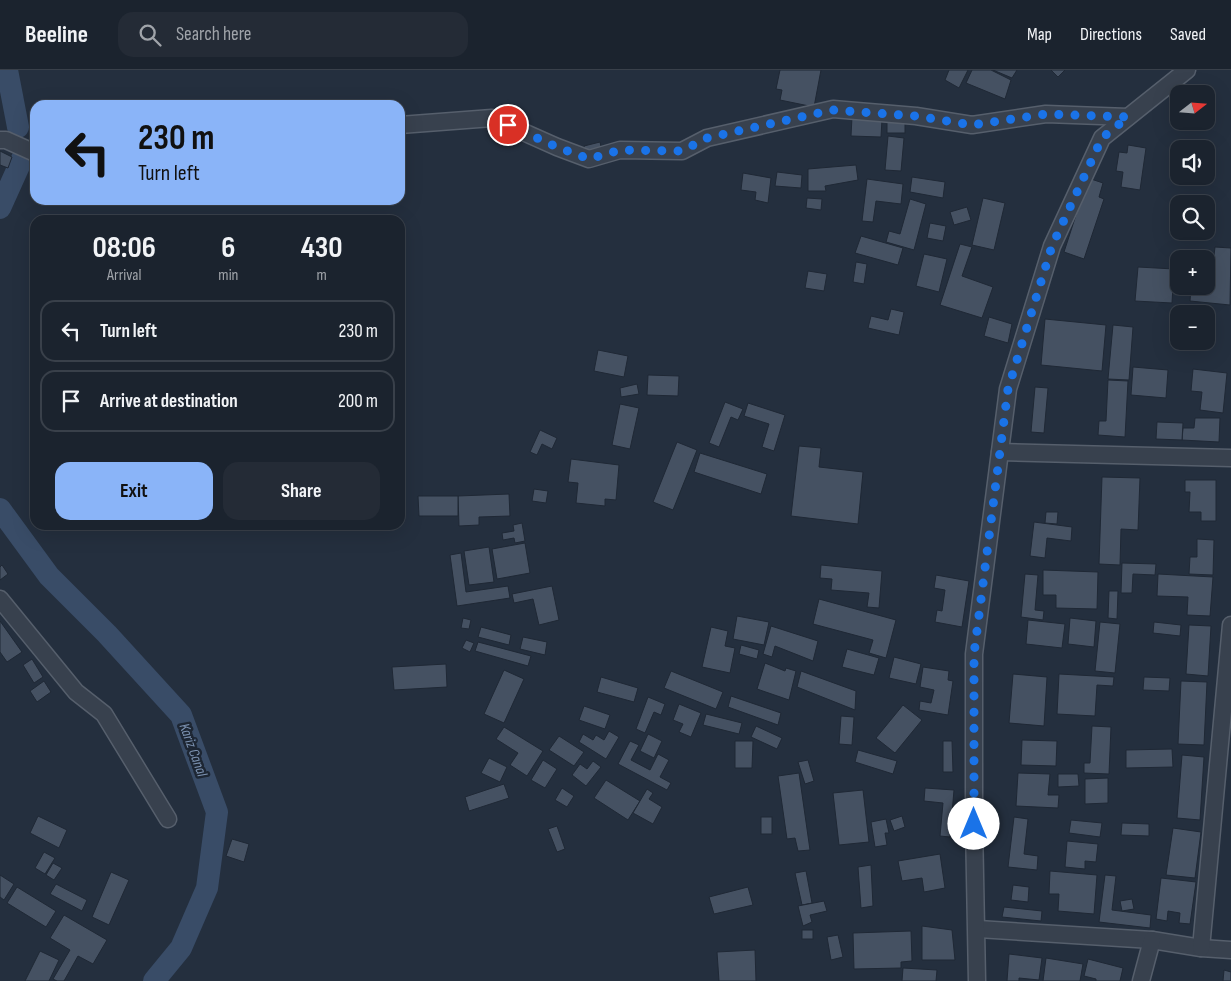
<!DOCTYPE html>
<html lang="en">
<head>
<meta charset="utf-8">
<style>
  :root { --surface:#1b232e; --page:#242b36; --text:#f1f3f6; --muted:#a0a4aa; --line:#39404a; --accent:#8ab4f8 }
  body { margin:0; font-family:"Sofia Sans Condensed",sans-serif; background:var(--page); color:var(--text); height:100vh; display:flex; flex-direction:column; font-size:19px; white-space:nowrap }
  * { box-sizing:border-box; margin:0 }
  p { font-size:16px; color:var(--muted) }
  .icon { flex:none; width:28px; height:28px; fill:none; stroke:currentColor; stroke-width:2; stroke-linecap:round; stroke-linejoin:round }
  .map { position:relative; flex:1; overflow:hidden }
  .side { position:absolute; left:30px; top:145px; width:375px; height:315px; display:flex; flex-direction:column; background:var(--surface); border-radius:15px; box-shadow:0 5px 20px #0002,0 0 0 1px var(--line) }
  .side>* { flex:none }
  .banner { position:absolute; left:30px; top:30px; width:375px; height:105px; border-radius:15px; box-shadow:0 5px 20px #0002,0 0 0 1px var(--line); background:#8ab4f8; color:#111; overflow:hidden }
  .needle { width:32px; rotate:73deg }
  .fabs { position:absolute; left:1170px; top:15px; display:grid; gap:10px }
  .fabs a { display:grid; place-items:center; width:45px; height:45px; border-radius:10px; background:var(--surface); box-shadow:0 5px 20px #0002,0 0 0 1px var(--line); font-size:25px }
  .pin { position:absolute; display:grid; place-items:center; width:42px; height:42px; color:#fff; margin:-21px; border:2px solid #fff; border-radius:50%; box-shadow:0 1px 5px #0007 }
  .me { position:absolute; width:55px; margin:-28px; rotate:0deg; stroke-linejoin:round; filter:drop-shadow(0 0 4px #0008) }
  .turn { display:flex; align-items:center; gap:18px; height:105px; padding:0 25px; font-size:22px }
  .turn .icon { width:65px; height:65px; stroke-width:2.5 }
  .turn b { display:block; font-size:35px; line-height:42px }
  .eta { display:flex; justify-content:space-evenly; align-items:center; height:85px; text-align:center }
  .eta b { font-size:30px; font-weight:700; line-height:35px }
  .button { display:flex; gap:10px; margin-top:auto; padding:10px 25px }
  .button a { flex:1; height:58px; border-radius:15px; background:var(--accent); color:#111; font-size:20px; font-weight:700; line-height:58px; text-align:center }
  .button a+a { background:var(--page); color:var(--text) }
  ul { padding:0; list-style:none }
  li { display:flex; align-items:center; gap:15px; height:62px; margin:0 10px 8px; padding:0 15px; border:2px solid var(--line); border-radius:15px }
  li div { flex:1 }
  li b { display:block; font-size:19px }
  li em { font-style:normal }
  header { display:flex; align-items:center; gap:30px; box-sizing:border-box; height:70px; padding:0 25px; background:var(--surface); border-bottom:1px solid var(--line) }
  header strong { font-size:24px }
  nav { display:flex; gap:28px; margin-inline-start:auto; font-size:18px }
  .search { width:350px; height:45px; background:var(--page); display:flex; align-items:center; gap:12px; box-sizing:border-box; padding:0 18px; border-radius:15px; color:var(--muted); font-size:19px }
  .map>svg:first-child { display:block }
  .lines { fill:none; stroke-linecap:round; stroke-linejoin:round }
  .canal { stroke:#394c67; stroke-width:22 }
  .building { fill:#455162; stroke:#1f2835 }
  .street-casing { stroke:#565f6c; stroke-width:19 }
  .street { stroke:#38414e; stroke-width:16 }
  .route { stroke:#1a73e8; stroke-width:9; stroke-dasharray:0 16.2 }
  .labels { text-anchor:middle; dominant-baseline:central; stroke-width:5; stroke-linejoin:round; paint-order:stroke }
  .water-label { font-size:15px; font-style:italic; fill:#7c92b1; stroke:#1d2633 }
</style>
</head>
<body>
<header>
<strong>Beeline</strong>
<div class="search"><svg class="icon" aria-label="search" viewBox="0 0 24 24"><circle cx="10" cy="10" r="6"/><path d="M15 15l6 6"/></svg>Search here</div>
<nav><a>Map</a><a>Directions</a><a>Saved</a></nav>
</header>
<div class="map">
<svg width="1231" height="911" viewBox="0 0 1231 911">
  <rect width="100%" height="100%" fill="#242f3e"/>
  <g class="lines">
    <g class="canal">
      <polyline points="7,0 18,57"/>
      <polyline points="0,138 23,87"/>
      <polyline points="0,439 49,506 107,564 181,645 217,742 207,818 181,878 154,911"/>
    </g>
  </g>
  <g class="building">
    <polygon points="780,0 821,0 814,37 780,30 782,20 776,19"/>
    <polygon points="949,0 968,0 959,18 945,10"/>
    <polygon points="972,0 991,0 1011,10 1005,29 966,13"/>
    <polygon points="993,0 1017,0 1012,8"/>
    <polygon points="1051,0 1065,0 1058,7"/>
    <polygon points="852,47 882,49 881,67 851,66"/>
    <rect x="887" y="48" width="18" height="15"/>
    <polygon points="888,66 904,68 901,101 885,100"/>
    <polygon points="600,72 602,81 585,85 584,76"/>
    <polygon points="1128,75 1146,78 1140,120 1121,117 1123,102 1116,101 1119,82 1127,83"/>
    <polygon points="0,81 12,87 8,98 0,95"/>
    <polygon points="856,95 858,110 825,116 826,121 808,121 808,99"/>
    <polygon points="777,102 802,105 801,118 775,116"/>
    <polygon points="743,103 771,108 768,133 755,130 756,122 741,120"/>
    <polygon points="912,107 945,112 943,128 910,122"/>
    <polygon points="1088,108 1103,113 1099,127 1104,129 1084,189 1064,182"/>
    <polygon points="867,109 903,114 901,134 876,131 873,152 862,151"/>
    <polygon points="807,128 822,129 821,140 806,138"/>
    <polygon points="983,128 1005,133 994,180 972,175"/>
    <polygon points="910,129 926,134 914,180 886,172 889,161 900,164"/>
    <polygon points="967,137 971,150 954,155 950,142"/>
    <polygon points="930,153 946,156 943,171 927,168"/>
    <polygon points="861,166 903,178 898,195 855,183"/>
    <polygon points="960,174 972,177 962,206 993,217 982,248 940,235"/>
    <polygon points="1215,177 1231,178 1230,235 1190,231 1191,216 1206,216 1206,202 1212,202"/>
    <polygon points="924,184 947,189 939,222 916,216"/>
    <polygon points="856,192 867,194 864,214 853,212"/>
    <polygon points="1138,197 1174,199 1172,233 1135,231"/>
    <polygon points="808,201 827,204 824,221 805,218"/>
    <polygon points="891,239 904,242 899,265 868,258 871,246 888,250"/>
    <polygon points="989,247 1012,254 1008,273 984,266"/>
    <polygon points="1045,249 1106,255 1102,301 1041,295"/>
    <polygon points="1113,255 1133,257 1129,310 1108,309"/>
    <polygon points="598,280 628,286 624,307 594,301"/>
    <polygon points="1133,297 1168,300 1166,328 1131,325"/>
    <polygon points="1193,299 1227,303 1223,343 1200,340 1202,322 1191,321"/>
    <polygon points="648,305 679,306 678,326 647,325"/>
    <polygon points="1108,310 1128,311 1125,367 1098,365 1099,351 1106,351"/>
    <polygon points="637,314 639,324 621,327 620,318"/>
    <polygon points="1035,317 1048,318 1044,363 1031,362"/>
    <polygon points="725,332 743,339 738,350 731,347 719,377 709,373"/>
    <polygon points="748,333 785,345 774,381 762,377 769,354 744,346"/>
    <polygon points="620,334 639,338 630,379 612,375"/>
    <polygon points="1195,348 1220,348 1219,372 1182,370 1183,358 1194,358"/>
    <polygon points="1157,352 1183,353 1182,370 1156,369"/>
    <polygon points="540,360 557,368 552,379 542,374 537,385 530,382"/>
    <polygon points="677,372 697,380 673,440 653,432"/>
    <polygon points="799,376 821,378 819,397 863,402 858,454 791,446"/>
    <polygon points="700,383 767,404 761,424 694,402"/>
    <polygon points="571,389 619,395 616,430 605,429 605,436 576,433 578,413 568,412"/>
    <polygon points="1102,407 1140,408 1138,460 1121,459 1120,495 1099,494"/>
    <polygon points="1185,410 1216,410 1216,451 1201,451 1201,442 1189,442 1190,422 1185,422"/>
    <polygon points="534,419 548,421 546,433 532,431"/>
    <polygon points="509,424 510,446 479,447 479,455 459,456 458,426"/>
    <polygon points="418,426 458,426 458,446 419,446"/>
    <polygon points="1046,442 1058,442 1057,454 1045,453"/>
    <polygon points="1034,452 1072,457 1071,471 1047,468 1045,488 1030,486"/>
    <polygon points="522,453 525,471 515,473 514,468 503,470 502,463 514,461 513,455"/>
    <polygon points="1197,469 1214,470 1213,505 1189,504 1190,487 1197,487"/>
    <polygon points="525,473 530,503 497,509 492,479"/>
    <polygon points="489,477 494,512 469,515 464,481"/>
    <polygon points="461,483 466,522 508,516 510,528 457,536 450,485"/>
    <polygon points="1122,493 1156,494 1155,505 1133,504 1132,523 1121,523"/>
    <polygon points="2,495 8,504 0,510 0,497"/>
    <polygon points="821,495 882,501 879,538 867,537 869,523 831,520 832,509 820,508"/>
    <polygon points="1043,500 1098,502 1097,539 1056,538 1056,525 1043,525"/>
    <polygon points="1025,504 1038,505 1035,540 1044,541 1043,550 1021,547"/>
    <polygon points="1158,504 1213,507 1210,546 1187,545 1188,527 1157,526"/>
    <polygon points="936,505 969,511 962,557 935,552 937,540 942,541 945,520 934,518"/>
    <polygon points="552,516 559,550 539,555 533,529 514,533 512,524"/>
    <polygon points="1109,521 1118,521 1117,549 1108,548"/>
    <polygon points="819,529 896,550 886,588 869,583 873,570 813,554"/>
    <polygon points="737,546 769,552 764,575 733,569"/>
    <polygon points="463,548 471,550 469,559 461,558"/>
    <polygon points="1070,548 1096,551 1094,577 1068,574"/>
    <polygon points="1028,550 1065,554 1062,578 1026,574"/>
    <polygon points="0,551 22,582 7,592 0,582"/>
    <polygon points="1100,552 1120,554 1115,603 1095,601"/>
    <polygon points="1154,552 1181,555 1180,566 1153,563"/>
    <polygon points="1189,555 1211,556 1208,606 1186,604"/>
    <polygon points="771,556 818,571 813,591 775,576 772,587 763,584"/>
    <polygon points="481,557 511,565 509,575 478,567"/>
    <polygon points="711,557 728,561 725,576 735,578 730,603 702,597"/>
    <polygon points="523,567 547,572 545,585 520,579"/>
    <polygon points="466,570 474,573 470,582 462,578"/>
    <polygon points="478,572 531,586 528,596 475,581"/>
    <polygon points="741,575 759,580 757,589 739,584"/>
    <polygon points="847,579 879,588 874,605 842,597"/>
    <polygon points="894,587 921,594 916,614 889,608"/>
    <polygon points="32,589 43,607 34,613 23,595"/>
    <polygon points="765,593 785,601 786,598 796,601 789,630 757,619"/>
    <polygon points="446,594 447,617 394,620 392,597"/>
    <polygon points="923,597 949,601 948,610 953,611 948,645 919,640 920,631 931,633 934,620 920,617"/>
    <polygon points="504,600 524,609 504,653 484,644"/>
    <polygon points="671,601 723,622 716,639 664,618"/>
    <polygon points="801,601 856,621 855,640 797,617"/>
    <polygon points="1013,604 1047,607 1044,656 1009,653"/>
    <polygon points="1059,604 1114,607 1113,616 1097,615 1095,646 1057,644"/>
    <polygon points="601,607 638,618 634,632 597,622"/>
    <polygon points="1144,607 1170,608 1169,621 1143,620"/>
    <polygon points="44,611 51,622 37,632 30,621"/>
    <polygon points="1181,611 1207,612 1204,675 1178,674"/>
    <polygon points="731,626 781,643 778,655 728,637"/>
    <polygon points="648,627 665,634 661,645 654,642 645,663 636,659"/>
    <polygon points="679,634 701,643 691,667 679,662 683,654 673,650"/>
    <polygon points="903,635 922,650 895,683 876,668"/>
    <polygon points="584,636 610,645 605,659 579,650"/>
    <polygon points="706,644 742,653 739,664 703,655"/>
    <polygon points="841,646 854,647 852,675 839,674"/>
    <polygon points="756,656 782,668 777,679 751,667"/>
    <polygon points="1092,656 1111,657 1109,704 1084,703 1084,693 1090,693"/>
    <polygon points="504,657 543,681 527,706 510,695 518,683 496,669"/>
    <polygon points="609,661 619,667 606,689 579,672 583,664 593,670 596,665 604,670"/>
    <polygon points="648,664 662,671 654,688 640,681"/>
    <polygon points="559,666 584,682 574,696 549,680"/>
    <polygon points="1022,670 1057,671 1056,696 1021,695"/>
    <polygon points="630,671 639,675 631,690 650,700 658,684 669,690 660,707 671,713 667,720 618,694"/>
    <polygon points="735,671 753,671 752,698 735,698"/>
    <polygon points="943,671 952,671 953,702 943,702"/>
    <polygon points="1172,679 1173,697 1126,698 1126,680"/>
    <polygon points="858,680 897,691 893,704 855,692"/>
    <polygon points="1182,685 1204,687 1200,750 1177,748"/>
    <polygon points="489,688 507,697 500,712 481,703"/>
    <polygon points="543,690 557,699 545,718 531,710"/>
    <polygon points="808,690 814,711 805,714 798,692"/>
    <polygon points="593,691 601,697 586,716 572,705 580,694 587,699"/>
    <polygon points="799,703 810,780 798,781 795,768 787,769 778,706"/>
    <polygon points="1018,703 1050,704 1048,725 1059,725 1058,738 1016,736"/>
    <polygon points="1058,704 1078,704 1079,716 1058,717"/>
    <polygon points="1108,708 1108,733 1085,734 1085,709"/>
    <polygon points="606,710 640,731 628,750 594,728"/>
    <polygon points="504,714 509,728 469,741 465,727"/>
    <polygon points="562,718 574,726 567,737 555,730"/>
    <polygon points="925,718 954,720 950,767 940,766 943,733 924,731"/>
    <polygon points="647,719 653,723 649,729 662,737 653,754 633,743"/>
    <polygon points="863,720 869,772 839,775 833,723"/>
    <polygon points="38,746 67,760 59,778 30,763"/>
    <polygon points="902,746 905,757 894,761 890,750"/>
    <rect x="761" y="747" width="11" height="17"/>
    <polygon points="1014,747 1028,749 1024,784 1038,786 1037,800 1008,797"/>
    <polygon points="886,749 889,763 885,763 887,775 875,777 871,752"/>
    <polygon points="1071,750 1102,753 1100,767 1069,763"/>
    <polygon points="1122,753 1149,754 1149,766 1121,765"/>
    <polygon points="557,756 565,779 557,782 548,759"/>
    <polygon points="1173,758 1201,762 1195,808 1166,805"/>
    <polygon points="232,769 249,774 244,792 226,786"/>
    <polygon points="1067,771 1098,774 1096,792 1085,791 1085,799 1065,797"/>
    <polygon points="44,782 55,788 45,804 35,798"/>
    <polygon points="940,784 945,818 924,822 922,808 902,811 898,791"/>
    <polygon points="53,793 62,798 54,810 46,805"/>
    <polygon points="871,795 873,836 861,838 858,797"/>
    <polygon points="806,801 812,833 802,835 795,803"/>
    <polygon points="1050,801 1097,805 1094,844 1058,841 1059,824 1049,824"/>
    <polygon points="111,802 129,810 109,855 92,847"/>
    <polygon points="0,805 14,814 4,830 0,827"/>
    <polygon points="1105,805 1116,806 1112,840 1151,845 1150,858 1099,852"/>
    <polygon points="1161,808 1196,812 1190,854 1179,853 1180,843 1168,841 1167,851 1156,849"/>
    <polygon points="56,814 87,830 82,841 50,824"/>
    <polygon points="1013,815 1029,817 1028,832 1011,830"/>
    <polygon points="17,817 56,841 46,857 7,833"/>
    <polygon points="748,817 753,835 714,844 709,827"/>
    <polygon points="1132,829 1134,839 1122,841 1120,831"/>
    <polygon points="824,831 827,841 810,845 812,852 803,856 798,836"/>
    <polygon points="1004,837 1042,841 1041,851 1002,847"/>
    <polygon points="64,845 107,870 93,894 78,886 64,911 57,911 53,909 70,880 50,868"/>
    <polygon points="922,856 952,860 955,890 922,890"/>
    <rect x="802" y="860" width="11" height="9"/>
    <polygon points="911,861 912,891 901,892 901,898 854,899 853,863"/>
    <polygon points="838,865 843,887 831,890 827,867"/>
    <polygon points="755,880 756,911 719,911 717,882"/>
    <polygon points="40,881 59,890 49,911 25,911"/>
    <polygon points="1009,884 1042,888 1039,910 1019,908 1019,911 1007,911"/>
    <polygon points="1046,888 1083,894 1080,911 1043,911"/>
    <polygon points="1088,889 1123,898 1120,911 1096,911 1096,909 1084,906"/>
    <polygon points="903,898 937,900 936,911 902,911"/>
    <polygon points="1224,900 1231,902 1231,911 1223,911"/>
  </g>
  <g class="lines">
    <g class="street-casing">
      <g id="street">
        <polyline points="400,55 492,48 557,77 589,89 620,80 682,81 707,68 833,39 916,46 972,55 1046,44 1128,47"/>
        <polyline points="0,70 6,70 35,83"/>
        <polyline points="1000,382 1231,388"/>
        <polyline points="0,529 76,622 104,644 168,749"/>
        <polyline points="978,859 1152,870 1201,878 1231,880"/>
        <polyline points="1201,878 1231,555"/>
        <polyline points="977,911 974,754 974,584 1008,319 1052,176 1102,68 1187,0"/>
        <polyline points="1141,911 1152,870"/>
      </g>
    </g>
    <use href="#street" class="street"/>
  </g>
  <g class="lines">
    <polyline class="route" points="508,55 557,77 589,89 620,80 682,81 707,68 832,40 916,46 972,55 1046,44 1128,47 1102,68 1052,176 1008,319 974,584 974,754"/>
  </g>
  <g class="labels">
    <g class="water-label">
      <text transform="translate(193 680) rotate(70)">Kariz Canal</text>
    </g>
  </g>
</svg>
<div class="fabs">
<a><svg class="needle" viewBox="-14 -14 28 28"><path d="M0-13l5 13h-10z" fill="#e53935"/><path d="M0 13l5-13h-10z" fill="#a0a4aa"/></svg></a>
<a><svg class="icon" aria-label="sound" viewBox="0 0 24 24"><path d="M4 9h4l5-4v14l-5-4H4zM17 9q2 3 0 6"/></svg></a>
<a><svg class="icon" aria-label="search" viewBox="0 0 24 24"><circle cx="10" cy="10" r="6"/><path d="M15 15l6 6"/></svg></a>
<a>+</a>
<a>−</a>
</div>
<div class="pin" style="left:508px;top:55px;background:#d93025"><svg class="icon" aria-label="arrive" viewBox="0 0 24 24"><path d="M6 21V4h12l-3 4 3 4H6"/></svg></div>
<svg class="me" style="left:974px;top:754px" viewBox="-20 -20 40 40"><circle r="19" fill="#fff"/><path d="M0-13L10 11 0 6-10 11z" fill="#1a73e8"/></svg>
<div class="banner">
<div class="turn"><svg class="icon" aria-label="left" viewBox="0 0 24 24"><path d="M17 20v-9H6M10 6l-5 5 5 5"/></svg><div><b>230 m</b>Turn left</div></div>
</div>
<section class="side">
<div class="eta">
<div><b>08:06</b><p>Arrival</p></div>
<div><b>6</b><p>min</p></div>
<div><b>430</b><p>m</p></div>
</div>
<ul>
<li><svg class="icon" aria-label="left" viewBox="0 0 24 24"><path d="M17 20v-9H6M10 6l-5 5 5 5"/></svg><div><b>Turn left</b></div><em>230 m</em></li>
<li><svg class="icon" aria-label="arrive" viewBox="0 0 24 24"><path d="M6 21V4h12l-3 4 3 4H6"/></svg><div><b>Arrive at destination</b></div><em>200 m</em></li>
</ul>
<div class="button"><a>Exit</a><a>Share</a></div>
</section>
</div>
</body>
</html>
